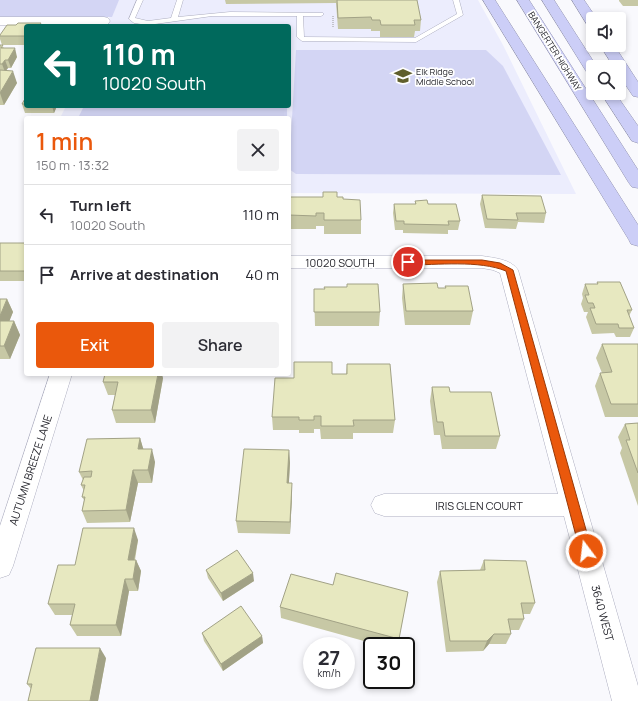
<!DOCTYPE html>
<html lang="en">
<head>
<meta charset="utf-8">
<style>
  :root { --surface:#fff; --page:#f2f2f3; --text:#2b2b33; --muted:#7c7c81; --line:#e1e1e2; --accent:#ea580c }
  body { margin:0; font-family:Manrope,sans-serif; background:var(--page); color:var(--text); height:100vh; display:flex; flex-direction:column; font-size:15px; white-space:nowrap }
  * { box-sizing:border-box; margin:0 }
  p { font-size:13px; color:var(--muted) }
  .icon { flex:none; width:22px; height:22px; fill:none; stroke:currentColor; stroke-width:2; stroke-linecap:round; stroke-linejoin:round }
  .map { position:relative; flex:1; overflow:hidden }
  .drawer { position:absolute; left:24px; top:116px; width:267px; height:260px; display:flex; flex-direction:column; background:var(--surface); border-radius:4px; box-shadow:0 2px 6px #0003 }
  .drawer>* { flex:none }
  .guide { position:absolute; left:24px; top:24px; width:267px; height:84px; border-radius:4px; box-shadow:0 2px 6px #0003; background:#00695c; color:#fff; overflow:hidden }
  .tools { position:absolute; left:586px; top:12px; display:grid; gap:8px }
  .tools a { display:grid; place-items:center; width:40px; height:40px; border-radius:4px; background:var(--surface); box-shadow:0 2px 6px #0003; font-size:20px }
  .speed { position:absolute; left:303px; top:637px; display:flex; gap:8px; font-size:20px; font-weight:700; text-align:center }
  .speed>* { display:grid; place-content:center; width:52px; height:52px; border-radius:50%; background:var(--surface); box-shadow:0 2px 6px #0003; line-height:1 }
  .speed small { font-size:10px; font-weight:400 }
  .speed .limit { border:2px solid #111; border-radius:6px; background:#fff; color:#111 }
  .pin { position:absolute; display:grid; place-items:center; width:34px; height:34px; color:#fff; margin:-17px; border:2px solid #fff; border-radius:50%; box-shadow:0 1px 4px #0007 }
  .me { position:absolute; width:44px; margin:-22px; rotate:345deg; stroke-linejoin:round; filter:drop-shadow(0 0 3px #0008) }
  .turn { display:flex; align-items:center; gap:14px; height:84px; padding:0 12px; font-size:18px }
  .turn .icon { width:52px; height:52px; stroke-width:2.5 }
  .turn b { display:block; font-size:28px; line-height:34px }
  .round { display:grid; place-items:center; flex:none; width:42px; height:42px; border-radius:4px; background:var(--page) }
  .head { display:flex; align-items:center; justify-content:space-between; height:68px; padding:0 12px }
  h1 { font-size:24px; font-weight:600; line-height:30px; color:var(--accent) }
  .button { display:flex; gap:8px; margin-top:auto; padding:8px 12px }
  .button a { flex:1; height:46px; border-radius:4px; background:var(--accent); color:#fff; font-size:16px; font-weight:600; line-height:46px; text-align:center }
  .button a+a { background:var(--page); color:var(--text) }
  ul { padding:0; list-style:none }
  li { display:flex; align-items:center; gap:12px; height:60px; padding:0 12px; border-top:1px solid var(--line) }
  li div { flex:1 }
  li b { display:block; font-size:15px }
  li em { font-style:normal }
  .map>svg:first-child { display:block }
  .built { fill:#ecedfd }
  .green { fill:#d3d5f4 }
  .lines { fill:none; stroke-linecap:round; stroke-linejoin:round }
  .service-casing { stroke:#adaec0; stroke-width:1 }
  .minor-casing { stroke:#adaec0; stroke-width:1 }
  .motorway-casing { stroke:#9394b1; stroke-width:1 }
  .path { stroke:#b5b5ba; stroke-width:1.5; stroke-dasharray:1 1; stroke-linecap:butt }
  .service { fill:#fff; fill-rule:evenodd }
  .minor { fill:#fff; fill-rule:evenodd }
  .motorway { fill:#cccef7; fill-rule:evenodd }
  .wall { fill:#c7c8a5 }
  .shaded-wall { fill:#a2a286 }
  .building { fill:#e7e8c0; stroke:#a2a286 }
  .route { fill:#ea580c; stroke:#983908 }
  .labels { text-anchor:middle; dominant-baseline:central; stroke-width:3.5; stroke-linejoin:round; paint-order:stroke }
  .far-street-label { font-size:9px; fill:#28282f; stroke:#fff }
  .far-poi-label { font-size:9px; fill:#28282f; stroke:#fff; text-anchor:start }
  .street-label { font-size:11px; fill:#28282f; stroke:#fff }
</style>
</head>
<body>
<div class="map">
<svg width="638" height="701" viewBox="0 0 638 701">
  <rect width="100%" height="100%" fill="#f9f9fd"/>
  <polygon class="built" points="118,0 478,0 503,45 576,194 289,193 289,118 60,118 66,106 289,106 289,26 105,26"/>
  <g class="green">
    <polygon points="0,0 119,0 112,17 0,17"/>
    <polygon points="296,50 486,50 503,66 561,175 296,174 289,169"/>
    <polygon points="84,106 287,106 287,118 78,118"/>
  </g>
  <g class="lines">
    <g class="service-casing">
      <polygon id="service" points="137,0 143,0 135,18 148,21 171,18 177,0 183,0 178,17 230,12 323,13 323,15 321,16 303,16 304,37 415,38 457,14 453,0 459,0 463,15 416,42 302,41 297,37 297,16 212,16 148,25 134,23 129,19"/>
    </g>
    <g class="minor-casing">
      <g id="minor">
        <polygon points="0,17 104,17 108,18 110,21 108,24 104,25 0,25"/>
        <path d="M289,256H482C494,258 511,259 518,270L638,686V701H612L564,516H384L375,513L371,505L375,497L384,494H558L500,273L493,270L482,268H289Z"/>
        <polygon points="50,374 72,374 13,566 9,575 0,578 0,526"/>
      </g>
    </g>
    <g class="motorway-casing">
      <g id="motorway">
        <polygon points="483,0 495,0 638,225 638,246 631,244 629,240"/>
        <polygon points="517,0 529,0 638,170 638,188 632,187 629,183"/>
        <polygon points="542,0 554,0 597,67 593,67 593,75 588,74 586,71"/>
        <polygon points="572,0 584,0 597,19 593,19 593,27 588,26"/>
        <polygon points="600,45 614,45 638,82 638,97 633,96 619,75 619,67 614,67"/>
        <polygon points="601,93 615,93 638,126 638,143 632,141"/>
      </g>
    </g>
    <polyline class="path" points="333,16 333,27"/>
    <use href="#service" class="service"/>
    <use href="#minor" class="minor"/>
    <use href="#motorway" class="motorway"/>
  </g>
  <g class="wall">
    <polygon points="225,0 417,0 421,20 420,31 415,31 414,37 380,37 380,31 371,31 371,29 338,29 336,3 226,4"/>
    <polygon points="619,0 638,0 638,6 623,6 619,1"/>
    <polygon points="26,26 26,45 2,45 0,39 0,35"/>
    <polygon points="0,45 17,57 11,68 8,68 6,70 17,83 4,105 0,105"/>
    <polygon points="26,97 26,106 57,106 54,113 25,113 22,104"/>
    <polygon points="482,195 546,213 544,223 518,222 516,229 485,228 480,204"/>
    <polygon points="337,197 343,199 361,220 361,234 324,234 324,226 316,226 316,229 290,229 289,215"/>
    <polygon points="415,201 428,204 460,221 458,230 448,230 448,234 403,233 403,230 395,230 393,213 394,204 415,204"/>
    <rect x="0" y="243" width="26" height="38"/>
    <polygon points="597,282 632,310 629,316 634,328 630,337 616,337 614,333 592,334 586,317 588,312 584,312 581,304 583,298 582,294 585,284 597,284"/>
    <polygon points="403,284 438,288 445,288 445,286 473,311 470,325 405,325 402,298"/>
    <polygon points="314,289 380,312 379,326 315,326"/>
    <polygon points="0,299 7,299 13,312 9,321 14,321 20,335 10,359 0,359"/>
    <polygon points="602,344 638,344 638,417 605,417 595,386 600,373 602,373 596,358"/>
    <polygon points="347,364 395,420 393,433 353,433 353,439 321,439 320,429 314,429 314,433 299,433 299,430 273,430 272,417 294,378 332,374 346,374"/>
    <polygon points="163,378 155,423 116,423 112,410 115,395 108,395 103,382"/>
    <polygon points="432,387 450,392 500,436 496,449 442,449 440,435 434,435 430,401"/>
    <polygon points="638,423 638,506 620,453 622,448 618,437 625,424"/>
    <polygon points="140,438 143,449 155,462 152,483 138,483 130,522 87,523 82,511 84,500 82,497 84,491 81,485 83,480 79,472"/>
    <polygon points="289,450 290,463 289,483 292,496 290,534 238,533 236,521"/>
    <polygon points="138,540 135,560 136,560 141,571 138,591 129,591 121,636 77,636 70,625 72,615 55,615 48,604 75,565"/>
    <polygon points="484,560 535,603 530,614 523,614 524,619 519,630 511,630 511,634 506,644 489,644 483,651 446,652 437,582 440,571 480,570"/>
    <polygon points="206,570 254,581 223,601 208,578"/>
    <polygon points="333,585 408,592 397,646 382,646 281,618 280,607"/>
    <polygon points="202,633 262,636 263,643 223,671 204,641"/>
    <polygon points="106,658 98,701 28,701 31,689 27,684"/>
  </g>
  <g class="shaded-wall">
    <polygon points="15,48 17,57 11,68 8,60"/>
    <polygon points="5,60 8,68 5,72 2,64"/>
    <polygon points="13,71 17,83 4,105 0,93"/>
    <polygon points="52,106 57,106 54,113"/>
    <polygon points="7,299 13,312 4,335 0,327 0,316"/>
    <polygon points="14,321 20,335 10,359 4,346"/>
    <polygon points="158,374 162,374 163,378 155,423 151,410"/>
    <polygon points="140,438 144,451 138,449"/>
    <polygon points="152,449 155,462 152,483 148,470"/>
    <polygon points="289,450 290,463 288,496 287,483"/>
    <polygon points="133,470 138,483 130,522 126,510"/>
    <polygon points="292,483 292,496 290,534 290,522"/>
    <polygon points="134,528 138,540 132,571 128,560"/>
    <polygon points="136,560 141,571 138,591 133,579"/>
    <polygon points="253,573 254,581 223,601 221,593"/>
    <polygon points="125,579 129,591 121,636 116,625"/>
    <polygon points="494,634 489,644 483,651 487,641"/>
    <polygon points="262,636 263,643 223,671 221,664"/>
    <polygon points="100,648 106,658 98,701 90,701"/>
  </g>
  <g class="building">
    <polygon points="337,0 417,0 421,20 414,20 415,25 381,25 380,20 372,20 371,17 338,18"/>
    <polygon points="18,23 41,23 39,26 26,26 26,36 0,36 0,35 7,25 16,25"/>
    <polygon points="0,45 3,45 1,48 15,48 8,60 5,60 2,64 0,64"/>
    <polygon points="0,70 13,71 0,93"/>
    <polygon points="26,97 26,104 22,104"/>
    <polygon points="323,192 337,192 337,197 343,197 343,199 360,200 361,220 324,220 324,213 316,213 316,216 289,215 290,197 323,197"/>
    <polygon points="482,195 541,196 546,213 516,213 518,220 487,219"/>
    <polygon points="427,200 428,204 456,204 460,221 448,221 449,225 404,224 404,221 396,221 394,204 416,204 415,201"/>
    <polygon points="0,243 26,243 26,268 25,271 0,271"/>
    <polygon points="597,282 620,282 632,310 627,310 634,328 619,328 618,324 596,324 590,308 595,308 593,303 588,303 585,295 589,295 585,284 598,284"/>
    <polygon points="437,283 438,288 446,288 445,286 468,286 473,311 406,311 403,284"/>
    <polygon points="347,284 378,284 380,312 314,312 314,289 325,289 324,287 347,287"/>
    <polygon points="0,299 7,299 0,316"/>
    <polygon points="0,321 14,321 4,346 0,346"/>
    <polygon points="602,344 638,344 638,404 611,404 600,373 612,372"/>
    <polygon points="294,362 332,362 332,374 347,374 347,364 390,364 395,420 353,420 354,426 321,426 321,416 314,416 314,420 299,420 299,417 272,417 275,378 294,378"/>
    <polygon points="105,374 158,374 151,410 112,410 118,382 103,382"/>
    <polygon points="432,387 449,387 450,392 491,392 500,436 445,436 443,422 437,422"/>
    <polygon points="638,423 638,473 626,440 630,440 625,424"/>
    <polygon points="140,438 138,449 152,449 148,470 133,470 126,510 82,511 85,497 82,497 85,485 81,485 84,477 91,477 92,471 79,472 87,439"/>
    <polygon points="244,449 289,450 287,483 292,483 290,522 236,521"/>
    <polygon points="83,528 134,528 128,560 136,560 133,579 125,579 116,625 70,625 75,604 48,604 58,565 75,565"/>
    <polygon points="237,550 253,573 221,593 206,570"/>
    <polygon points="484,560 526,561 535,603 521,603 524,619 508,619 511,634 494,634 487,641 450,641 440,571 485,570"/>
    <polygon points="336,573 408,592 399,639 280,607 291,574 333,585"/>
    <polygon points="241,606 262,636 221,664 202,633"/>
    <polygon points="36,648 100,648 90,701 28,701 32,684 27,684"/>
  </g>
  <path class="route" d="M405,260H482L500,263L513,270L592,551L590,554L586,556L582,554L580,551L506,271C479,260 437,265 408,265L404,262Z"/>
  <defs>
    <g id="school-bare" transform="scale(1.38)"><path d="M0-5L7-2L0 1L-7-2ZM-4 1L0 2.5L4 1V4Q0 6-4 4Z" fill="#605f2c" stroke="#fff" stroke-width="2.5" paint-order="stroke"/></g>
  </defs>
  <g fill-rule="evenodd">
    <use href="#school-bare" x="403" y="76"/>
  </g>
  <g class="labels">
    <g class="far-street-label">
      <text transform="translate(555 51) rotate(58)">BANGERTER HIGHWAY</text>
    </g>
    <g class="far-poi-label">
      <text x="416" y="71">Elk Ridge<tspan x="416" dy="10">Middle School</tspan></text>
    </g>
    <g class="street-label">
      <text x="340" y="262">10020 SOUTH</text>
      <text transform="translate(30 470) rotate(-72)">AUTUMN BREEZE LANE</text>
      <text x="479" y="505">IRIS GLEN COURT</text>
      <text transform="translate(603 613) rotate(75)">3640 WEST</text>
    </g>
  </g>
</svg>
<div class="tools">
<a><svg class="icon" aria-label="sound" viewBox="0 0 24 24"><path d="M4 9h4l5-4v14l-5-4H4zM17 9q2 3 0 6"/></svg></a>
<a><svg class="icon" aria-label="search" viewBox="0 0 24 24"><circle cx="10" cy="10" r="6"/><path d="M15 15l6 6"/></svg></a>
</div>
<div class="speed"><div>27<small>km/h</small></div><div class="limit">30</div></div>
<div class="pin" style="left:408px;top:262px;background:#d93025"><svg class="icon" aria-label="arrive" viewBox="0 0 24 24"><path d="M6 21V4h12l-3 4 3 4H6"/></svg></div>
<svg class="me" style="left:586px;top:551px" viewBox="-20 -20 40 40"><circle r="17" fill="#ea580c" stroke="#fff" stroke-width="3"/><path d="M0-11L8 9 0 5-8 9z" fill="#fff"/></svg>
<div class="guide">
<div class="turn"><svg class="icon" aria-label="left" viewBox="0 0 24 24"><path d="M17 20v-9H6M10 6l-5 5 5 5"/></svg><div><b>110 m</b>10020 South</div></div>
</div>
<section class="drawer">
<div class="head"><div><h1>1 min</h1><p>150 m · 13:32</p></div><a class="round"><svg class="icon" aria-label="close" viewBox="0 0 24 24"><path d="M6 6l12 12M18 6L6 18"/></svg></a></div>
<ul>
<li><svg class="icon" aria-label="left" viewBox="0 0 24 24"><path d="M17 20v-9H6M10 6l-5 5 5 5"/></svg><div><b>Turn left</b><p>10020 South</p></div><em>110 m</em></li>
<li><svg class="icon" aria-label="arrive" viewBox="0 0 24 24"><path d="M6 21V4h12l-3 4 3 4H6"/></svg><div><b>Arrive at destination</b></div><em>40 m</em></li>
</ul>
<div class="button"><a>Exit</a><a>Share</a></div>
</section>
</div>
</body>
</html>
